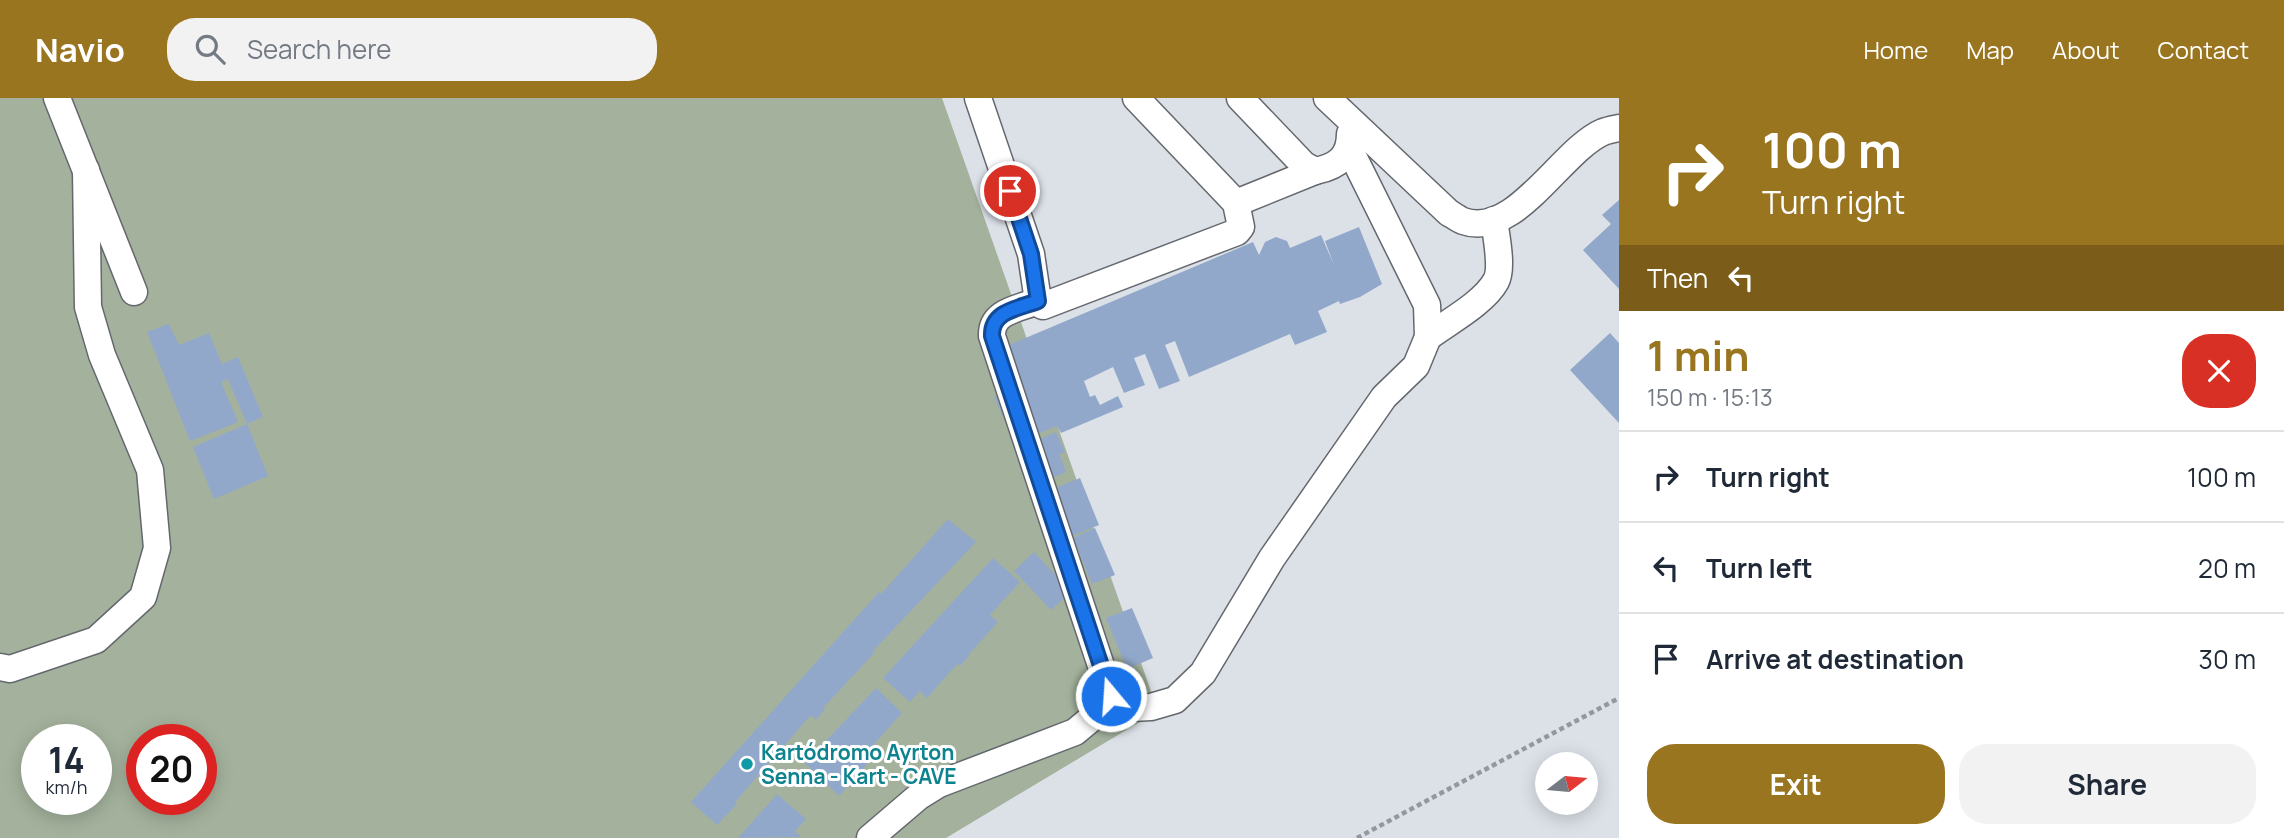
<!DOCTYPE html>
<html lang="en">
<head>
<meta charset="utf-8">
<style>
  :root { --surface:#fff; --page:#f2f2f3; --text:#1f2937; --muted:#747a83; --line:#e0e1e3; --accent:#9a7520 }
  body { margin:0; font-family:Manrope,sans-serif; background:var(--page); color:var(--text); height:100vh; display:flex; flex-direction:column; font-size:26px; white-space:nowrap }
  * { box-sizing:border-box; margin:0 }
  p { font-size:23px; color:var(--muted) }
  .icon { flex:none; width:38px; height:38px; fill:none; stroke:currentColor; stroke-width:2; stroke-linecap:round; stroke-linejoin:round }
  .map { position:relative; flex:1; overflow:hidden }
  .drawer { display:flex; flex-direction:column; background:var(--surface); width:665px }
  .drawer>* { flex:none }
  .banner { background:#9a7520; color:#fff; overflow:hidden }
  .needle { width:46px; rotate:74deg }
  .fabs { position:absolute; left:1535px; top:654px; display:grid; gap:14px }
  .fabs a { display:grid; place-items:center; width:63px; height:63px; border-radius:50%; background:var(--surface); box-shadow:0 4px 18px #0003; font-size:35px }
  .speed { position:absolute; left:21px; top:626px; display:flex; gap:14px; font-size:35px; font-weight:700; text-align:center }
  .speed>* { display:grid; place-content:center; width:91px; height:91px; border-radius:50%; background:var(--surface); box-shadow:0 4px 18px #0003; line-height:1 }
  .speed small { font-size:18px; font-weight:400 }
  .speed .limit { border:10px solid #d22; background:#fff; color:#111 }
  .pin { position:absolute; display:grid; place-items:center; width:60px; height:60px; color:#fff; margin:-30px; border:4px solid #fff; border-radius:50%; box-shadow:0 2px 7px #0007 }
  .me { position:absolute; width:77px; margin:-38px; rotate:342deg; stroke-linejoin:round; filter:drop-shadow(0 0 5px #0008) }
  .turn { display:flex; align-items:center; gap:24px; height:147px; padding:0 28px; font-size:32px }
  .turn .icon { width:91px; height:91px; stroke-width:2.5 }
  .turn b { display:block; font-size:49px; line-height:60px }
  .then { display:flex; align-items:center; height:66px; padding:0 28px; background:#0003; gap:14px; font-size:26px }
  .round { display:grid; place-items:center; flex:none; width:74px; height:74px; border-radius:28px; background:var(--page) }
  .overview { display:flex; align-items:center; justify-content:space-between; height:119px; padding:0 28px }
  h1 { font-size:42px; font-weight:700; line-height:52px; color:var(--accent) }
  .primary-button { display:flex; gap:14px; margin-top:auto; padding:14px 28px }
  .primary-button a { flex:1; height:80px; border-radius:28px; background:var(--accent); color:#fff; font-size:28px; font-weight:700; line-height:80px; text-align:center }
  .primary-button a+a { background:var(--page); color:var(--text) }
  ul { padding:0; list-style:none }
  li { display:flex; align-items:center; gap:21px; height:91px; padding:0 28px; border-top:2px solid var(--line) }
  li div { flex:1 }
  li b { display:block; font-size:26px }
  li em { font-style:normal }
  header { display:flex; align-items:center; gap:42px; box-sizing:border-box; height:98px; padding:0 35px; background:var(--accent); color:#fff }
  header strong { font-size:33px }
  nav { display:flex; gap:38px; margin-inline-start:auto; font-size:24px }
  .search { width:490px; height:63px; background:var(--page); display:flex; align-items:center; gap:18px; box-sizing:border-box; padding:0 24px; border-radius:28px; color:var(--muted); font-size:26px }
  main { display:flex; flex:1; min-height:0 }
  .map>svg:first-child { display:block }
  .green { fill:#a4b29d; fill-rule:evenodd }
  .building { fill:#92a8ca }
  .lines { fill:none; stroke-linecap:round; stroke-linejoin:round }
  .minor-casing { stroke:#64686e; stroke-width:29 }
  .path { stroke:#94979d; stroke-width:4.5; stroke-dasharray:5 3.5; stroke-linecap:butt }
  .minor { stroke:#fff; stroke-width:26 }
  .route-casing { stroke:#114b97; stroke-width:18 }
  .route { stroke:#1a73e8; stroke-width:12 }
  .culture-dot { fill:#0f9aa8; stroke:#fff; stroke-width:2.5 }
  .labels { text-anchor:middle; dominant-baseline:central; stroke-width:6; stroke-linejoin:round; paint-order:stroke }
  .culture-label { font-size:21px; font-weight:bold; fill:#0d838f; stroke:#fff; text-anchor:start }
</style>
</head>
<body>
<header>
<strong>Navio</strong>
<div class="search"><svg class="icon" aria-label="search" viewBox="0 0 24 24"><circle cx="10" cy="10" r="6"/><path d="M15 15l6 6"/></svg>Search here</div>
<nav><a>Home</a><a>Map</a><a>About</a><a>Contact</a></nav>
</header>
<main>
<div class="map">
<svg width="1619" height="740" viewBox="0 0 1619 740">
  <rect width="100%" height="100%" fill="#dce1e8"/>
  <path class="green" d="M0,0H942L1158,613L946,740H0ZM37,642H96V702H37ZM142,642H201V702H142Z"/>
  <g class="building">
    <polygon points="1619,102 1619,191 1583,152 1611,126 1602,117"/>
    <polygon points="1359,129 1382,186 1360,199 1340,206 1339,203 1318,213 1327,234 1295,247 1290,236 1189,279 1175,243 1165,247 1180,283 1159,291 1145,256 1134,260 1145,287 1124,295 1113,269 1084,283 1090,299 1095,297 1100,307 1118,298 1123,309 1061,335 1057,328 1015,345 994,299 1015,291 1002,250 1253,144 1259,157 1265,144 1276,139 1287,143 1290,150 1321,137 1334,167 1325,143"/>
    <polygon points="169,226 179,247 209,235 222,266 238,259 263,319 247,326 228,281 221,284 238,324 190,343 147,234"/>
    <polygon points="1610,235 1619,245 1619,325 1570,272"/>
    <polygon points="247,326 268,378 214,401 193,349"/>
    <polygon points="1056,334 1065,354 1059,356 1066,374 1047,382 1033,344"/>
    <polygon points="1080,380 1099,427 1072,438 1067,424 1038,397"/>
    <polygon points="948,421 976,444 873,553 874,555 851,580 849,578 850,581 823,610 825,611 816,622 811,617 735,704 737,706 717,727 691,704 879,494 881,496"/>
    <polygon points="1095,430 1115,477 1092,486 1073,440"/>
    <polygon points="1034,454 1071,494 1051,512 1014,473"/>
    <polygon points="993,460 1020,484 990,517 998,524 969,556 970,557 960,568 957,566 927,600 920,593 910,604 883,580"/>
    <polygon points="1132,510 1153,560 1127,571 1106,520"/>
    <polygon points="876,590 902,615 873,647 877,651 867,662 869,664 839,698 805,665"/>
    <polygon points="777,696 806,721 795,733 801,739 738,740"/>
  </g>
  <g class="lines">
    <g class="minor-casing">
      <g id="minor">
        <polyline points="57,0 134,194"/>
        <polyline points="978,0 1031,156 1038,203 1039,206 1043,208 1237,134 1241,129 1236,105 1136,0"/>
        <path d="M1240,0L1304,67L1315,73C1336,69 1350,60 1350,36"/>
        <path d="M1327,0L1449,115C1453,117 1458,121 1463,123C1515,142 1561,52 1603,34C1608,32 1614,31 1619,30"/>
        <polyline points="1236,105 1315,73"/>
        <path d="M1038,203C1018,211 991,213 992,238L1111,598L1131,610L1151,609L1175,602L1203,575L1272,460L1384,299L1416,268L1428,239L1427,207L1349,50"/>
        <path d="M1428,239C1448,224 1484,205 1496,183C1503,170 1496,137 1494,122"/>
        <polyline points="0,569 10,571 96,542 143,499 157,450 150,372 102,257 88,209 86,72"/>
        <polyline points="870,740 918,699 939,686 1075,634 1093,619 1111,598"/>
      </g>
    </g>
    <polyline class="path" points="1357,740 1619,600"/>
    <use href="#minor" class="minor"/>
  </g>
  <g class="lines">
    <g class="route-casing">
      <path id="route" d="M1010,93L1031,156L1038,203C1017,211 991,213 992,238L1111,598"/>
    </g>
    <use href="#route" class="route"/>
  </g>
  <circle class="culture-dot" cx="747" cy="666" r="7"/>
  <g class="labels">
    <g class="culture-label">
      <text x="761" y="654">Kartódromo Ayrton<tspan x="761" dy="24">Senna - Kart - CAVE</tspan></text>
    </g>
  </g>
</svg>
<div class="fabs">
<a><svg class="needle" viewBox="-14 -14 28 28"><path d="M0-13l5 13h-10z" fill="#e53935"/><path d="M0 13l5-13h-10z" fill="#747a83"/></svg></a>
</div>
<div class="speed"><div>14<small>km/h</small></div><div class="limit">20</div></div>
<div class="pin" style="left:1010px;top:93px;background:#d93025"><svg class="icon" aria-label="arrive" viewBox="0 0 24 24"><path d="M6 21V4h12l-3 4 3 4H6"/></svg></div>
<svg class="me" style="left:1111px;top:598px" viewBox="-20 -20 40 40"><circle r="17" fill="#1a73e8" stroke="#fff" stroke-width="3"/><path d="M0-11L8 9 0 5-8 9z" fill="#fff"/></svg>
</div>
<section class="drawer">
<div class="banner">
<div class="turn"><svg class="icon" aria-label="right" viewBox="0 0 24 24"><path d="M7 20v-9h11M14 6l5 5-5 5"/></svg><div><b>100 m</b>Turn right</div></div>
<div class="then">Then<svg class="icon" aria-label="left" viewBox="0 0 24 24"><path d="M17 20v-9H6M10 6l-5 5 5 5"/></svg></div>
</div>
<div class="overview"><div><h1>1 min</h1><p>150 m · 15:13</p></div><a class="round" style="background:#d93025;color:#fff"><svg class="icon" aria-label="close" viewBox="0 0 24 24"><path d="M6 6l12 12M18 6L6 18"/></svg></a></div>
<ul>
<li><svg class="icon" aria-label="right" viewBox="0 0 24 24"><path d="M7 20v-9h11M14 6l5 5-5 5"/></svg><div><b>Turn right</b></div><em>100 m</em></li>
<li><svg class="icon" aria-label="left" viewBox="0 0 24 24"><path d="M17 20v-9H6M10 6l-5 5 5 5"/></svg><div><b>Turn left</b></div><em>20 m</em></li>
<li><svg class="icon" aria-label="arrive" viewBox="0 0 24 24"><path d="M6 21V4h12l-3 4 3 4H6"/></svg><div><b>Arrive at destination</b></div><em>30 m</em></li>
</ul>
<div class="primary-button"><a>Exit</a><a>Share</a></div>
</section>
</main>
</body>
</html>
